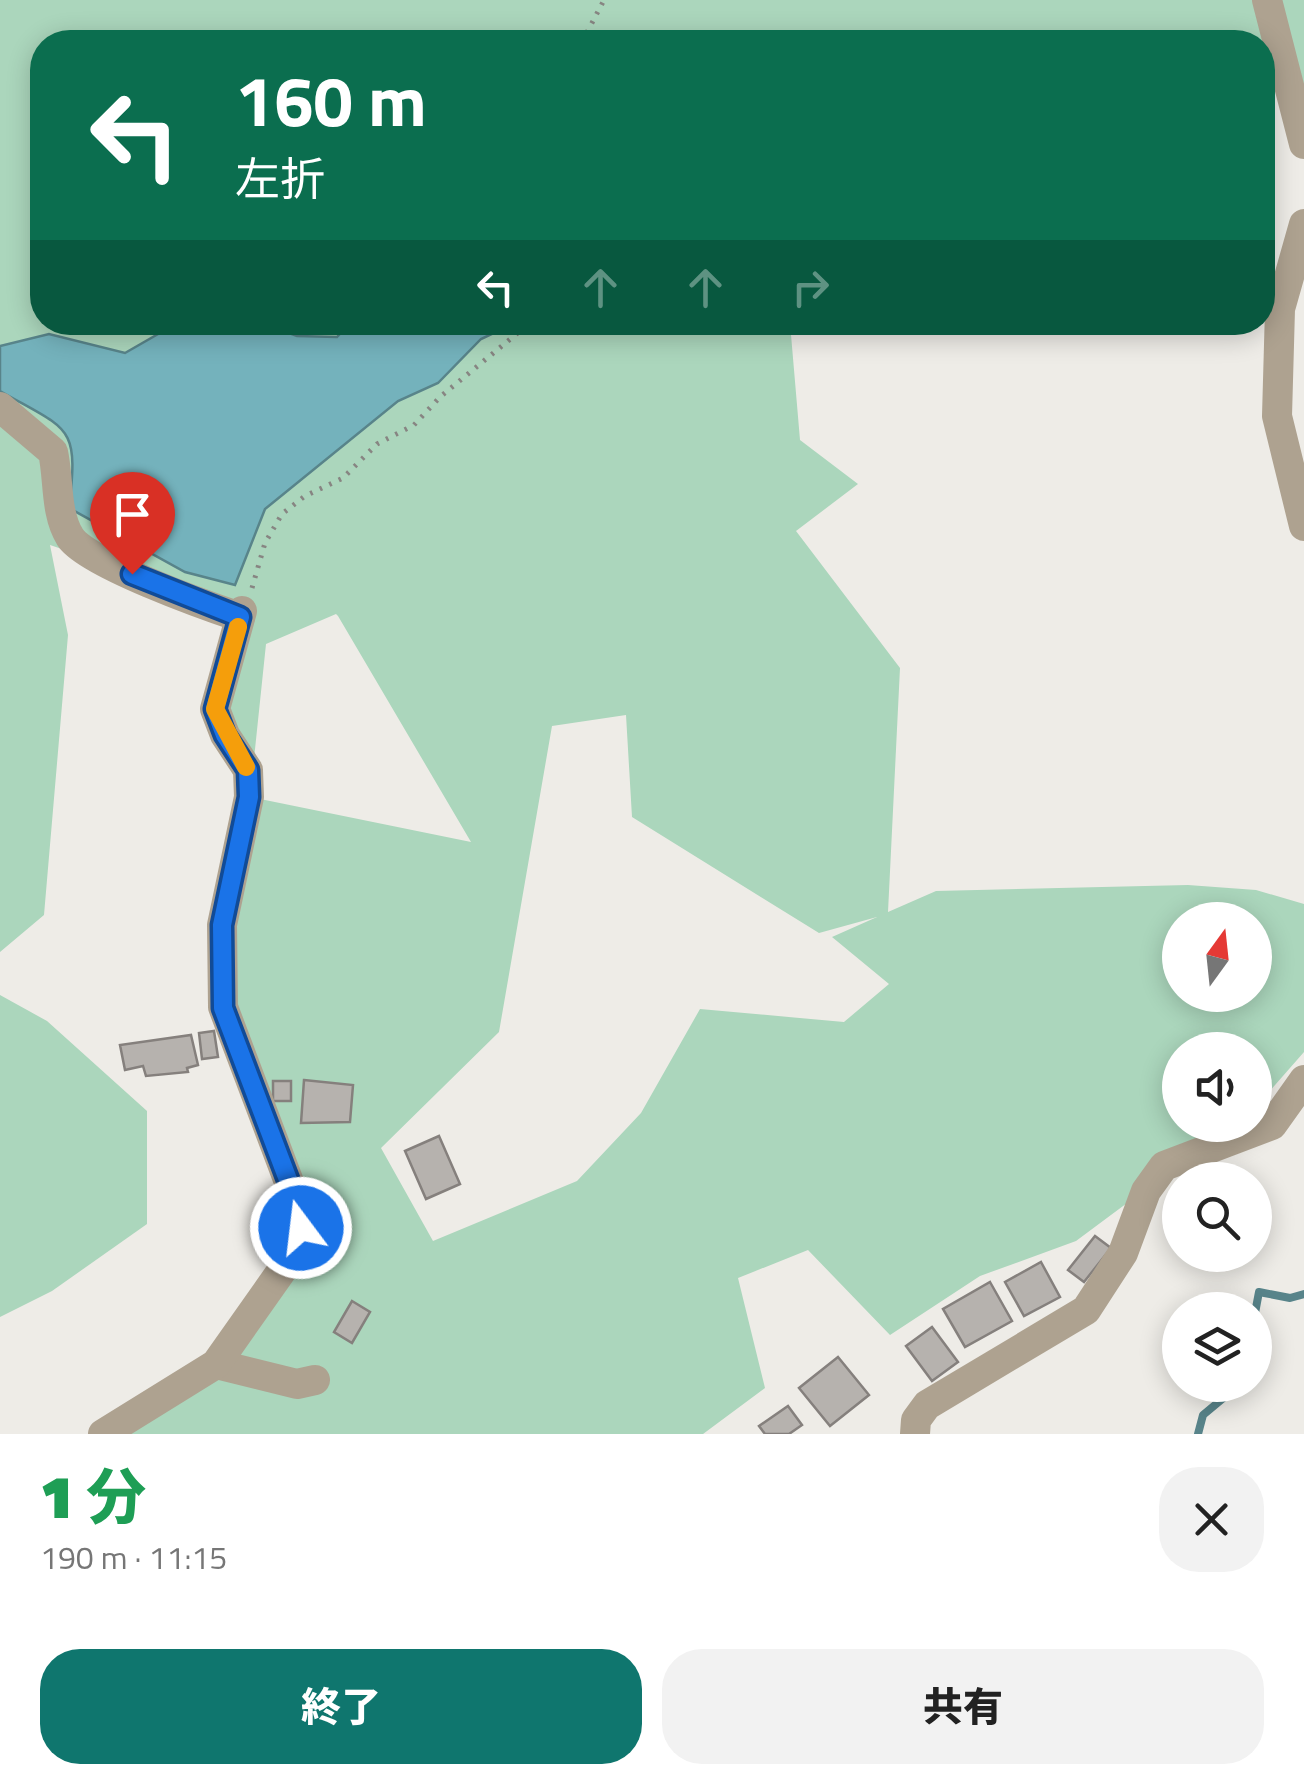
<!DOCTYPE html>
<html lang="ja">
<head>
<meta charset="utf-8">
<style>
  :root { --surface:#fff; --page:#f2f2f2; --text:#222; --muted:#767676; --accent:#0f766e }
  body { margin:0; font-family:"Titillium Web","Noto Sans JP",sans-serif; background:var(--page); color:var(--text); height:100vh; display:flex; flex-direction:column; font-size:38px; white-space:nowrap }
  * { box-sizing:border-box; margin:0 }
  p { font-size:32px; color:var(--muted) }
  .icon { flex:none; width:55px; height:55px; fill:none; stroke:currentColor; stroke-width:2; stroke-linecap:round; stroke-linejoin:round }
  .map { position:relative; height:1434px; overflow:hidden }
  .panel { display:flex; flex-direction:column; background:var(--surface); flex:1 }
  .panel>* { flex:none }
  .hud { position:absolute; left:30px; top:30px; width:1245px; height:305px; border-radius:40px; box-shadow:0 5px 25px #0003; background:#0b6e4f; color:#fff; overflow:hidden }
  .needle { width:65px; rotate:15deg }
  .fabs { position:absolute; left:1162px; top:902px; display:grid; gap:20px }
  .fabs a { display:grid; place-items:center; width:110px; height:110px; border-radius:50%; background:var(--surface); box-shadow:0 5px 25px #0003; font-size:50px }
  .pin { position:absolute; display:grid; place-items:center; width:85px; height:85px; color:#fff; margin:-102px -42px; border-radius:50% 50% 50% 0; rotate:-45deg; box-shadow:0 0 10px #0007 }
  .pin .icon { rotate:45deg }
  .me { position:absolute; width:110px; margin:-55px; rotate:345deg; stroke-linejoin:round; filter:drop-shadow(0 0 8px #0008) }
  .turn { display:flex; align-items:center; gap:35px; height:210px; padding:0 40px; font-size:45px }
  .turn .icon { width:130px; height:130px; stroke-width:2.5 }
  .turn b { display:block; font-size:70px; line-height:85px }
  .lanes { display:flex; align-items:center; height:95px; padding:0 40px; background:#0003; justify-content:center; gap:50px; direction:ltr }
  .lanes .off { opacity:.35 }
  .round { display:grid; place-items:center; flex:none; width:105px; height:105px; border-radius:40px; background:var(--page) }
  .summary { display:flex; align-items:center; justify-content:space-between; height:170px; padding:0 40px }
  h1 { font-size:60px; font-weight:800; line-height:75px; color:#1e9e55 }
  .primary-button { display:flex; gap:20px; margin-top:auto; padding:20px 40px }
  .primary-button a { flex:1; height:115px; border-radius:40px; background:var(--accent); color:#fff; font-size:40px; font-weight:800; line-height:115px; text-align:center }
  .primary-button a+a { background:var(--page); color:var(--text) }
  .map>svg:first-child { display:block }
  .green { fill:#abd6bc; fill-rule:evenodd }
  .water { fill:#74b2bc; stroke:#58848a; stroke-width:2.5 }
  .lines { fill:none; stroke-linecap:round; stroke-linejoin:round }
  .stream { stroke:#58848a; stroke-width:8 }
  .building { fill:#b6b2ae; stroke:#85807d; stroke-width:2.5 }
  .path { stroke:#878582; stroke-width:5; stroke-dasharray:2.5 8; stroke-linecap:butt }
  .minor { stroke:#aea290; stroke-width:30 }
  .route-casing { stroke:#114b97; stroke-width:25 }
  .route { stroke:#1a73e8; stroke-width:18 }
  .slow { stroke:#f59e0b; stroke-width:18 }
</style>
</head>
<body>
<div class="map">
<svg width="1304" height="1434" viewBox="0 0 1304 1434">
  <rect width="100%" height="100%" fill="#eeece7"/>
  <g class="green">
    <path d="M0,0H1304V89L1263,75L1262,42H42V322L790,323L800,440L858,484L796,531L900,668L888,912L936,891L1188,885L1256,890L1304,904V1052L1255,1108V1050H1180V1125H1232L1076,1241L980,1276L890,1335L808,1250L738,1278L765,1388L703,1434H129L185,1399L294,1239L223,1007L249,797L216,716L242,610L50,545L68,635L44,915L0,952ZM336,614L338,616L471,842L250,797L266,644ZM626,715L632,817L819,933L877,917L832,937L889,984L844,1022L700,1009L641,1113L577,1181L433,1241L381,1148L499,1032L552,726ZM1180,920H1255V995H1180Z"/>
    <polygon points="0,995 47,1021 147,1111 147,1224 52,1291 0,1317"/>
  </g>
  <path class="water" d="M166,322L262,323L297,336L337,337L350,323H515L481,339L438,383L398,401L265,509L235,585L185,572L69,508C79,424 70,431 0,391V346L49,334L125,353L165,330Z"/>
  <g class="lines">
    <g class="stream">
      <polyline points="1255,1313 1259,1292 1290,1298 1304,1294"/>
      <polyline points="1198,1434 1203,1415 1239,1385"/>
    </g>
  </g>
  <g class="building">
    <polygon points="214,1031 218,1057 202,1059 199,1033"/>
    <polygon points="191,1035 198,1065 187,1068 188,1072 146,1076 143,1066 125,1070 120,1045"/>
    <polygon points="304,1080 353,1085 350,1122 301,1123"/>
    <rect x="273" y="1081" width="18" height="20"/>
    <polygon points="439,1136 460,1184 426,1199 405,1151"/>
    <polygon points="1095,1236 1111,1248 1084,1282 1068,1270"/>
    <polygon points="1041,1262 1060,1297 1024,1316 1005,1282"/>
    <polygon points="990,1282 1012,1321 965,1347 943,1309"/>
    <polygon points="352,1301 370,1312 352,1343 334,1332"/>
    <polygon points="932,1327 958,1362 932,1381 906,1346"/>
    <polygon points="838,1357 869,1395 830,1426 799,1388"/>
    <polygon points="788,1406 802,1425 789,1434 765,1434 759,1426"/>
  </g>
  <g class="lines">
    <g class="path">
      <polyline points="582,42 604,0"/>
      <polyline points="252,588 265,543 282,514 305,496 343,478 377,444 414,425 440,397 531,322"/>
    </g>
    <g class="minor">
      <polyline points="1267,0 1304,144"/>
      <polyline points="1304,224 1280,309 1277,416 1304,526"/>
      <path d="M0,407L53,452C59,479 55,513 70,537C86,563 207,606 240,617"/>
      <polyline points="216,1364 297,1384 315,1380"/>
      <polyline points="103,1434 216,1364 297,1249 301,1228 298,1206 223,1007 222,925 249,797 248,770 225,735 215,709 242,611"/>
      <polyline points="915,1434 916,1420 927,1405 1086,1310 1123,1253 1146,1191 1164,1166 1272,1125 1304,1080"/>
    </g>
  </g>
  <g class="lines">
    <g class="route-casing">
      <polyline id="route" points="132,574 240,617 215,709 225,735 248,770 249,797 222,925 223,1008 298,1206 301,1228"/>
    </g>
    <use href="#route" class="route"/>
    <polyline class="slow" points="238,627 215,709 246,767"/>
  </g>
</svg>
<div class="fabs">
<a><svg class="needle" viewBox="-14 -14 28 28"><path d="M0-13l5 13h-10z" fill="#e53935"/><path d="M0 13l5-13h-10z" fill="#767676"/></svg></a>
<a><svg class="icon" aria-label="sound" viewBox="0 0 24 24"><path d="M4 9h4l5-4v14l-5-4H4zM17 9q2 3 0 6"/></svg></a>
<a><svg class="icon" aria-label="search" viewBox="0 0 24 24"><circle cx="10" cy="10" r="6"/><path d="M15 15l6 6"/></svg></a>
<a><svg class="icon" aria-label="layers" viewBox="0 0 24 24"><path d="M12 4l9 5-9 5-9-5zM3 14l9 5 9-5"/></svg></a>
</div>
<div class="pin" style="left:132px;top:574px;background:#d93025"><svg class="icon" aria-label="arrive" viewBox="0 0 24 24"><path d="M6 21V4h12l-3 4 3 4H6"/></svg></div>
<svg class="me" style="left:301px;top:1228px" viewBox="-20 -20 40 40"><circle r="17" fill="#1a73e8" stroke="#fff" stroke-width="3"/><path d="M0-11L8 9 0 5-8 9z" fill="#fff"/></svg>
<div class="hud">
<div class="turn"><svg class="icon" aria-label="left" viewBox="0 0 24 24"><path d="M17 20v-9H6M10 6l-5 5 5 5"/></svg><div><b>160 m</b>左折</div></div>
<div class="lanes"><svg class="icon" aria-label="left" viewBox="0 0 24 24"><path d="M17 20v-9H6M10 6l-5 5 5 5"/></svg><svg class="icon off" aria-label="ahead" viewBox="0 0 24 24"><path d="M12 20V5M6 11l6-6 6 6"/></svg><svg class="icon off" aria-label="ahead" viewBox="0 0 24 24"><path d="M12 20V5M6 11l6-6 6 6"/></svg><svg class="icon off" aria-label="right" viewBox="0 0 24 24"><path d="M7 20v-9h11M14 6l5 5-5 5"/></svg></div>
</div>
</div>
<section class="panel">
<div class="summary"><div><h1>1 分</h1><p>190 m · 11:15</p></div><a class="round"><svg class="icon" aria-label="close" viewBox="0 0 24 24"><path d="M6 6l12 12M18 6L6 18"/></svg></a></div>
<div class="primary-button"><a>終了</a><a>共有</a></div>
</section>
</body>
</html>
